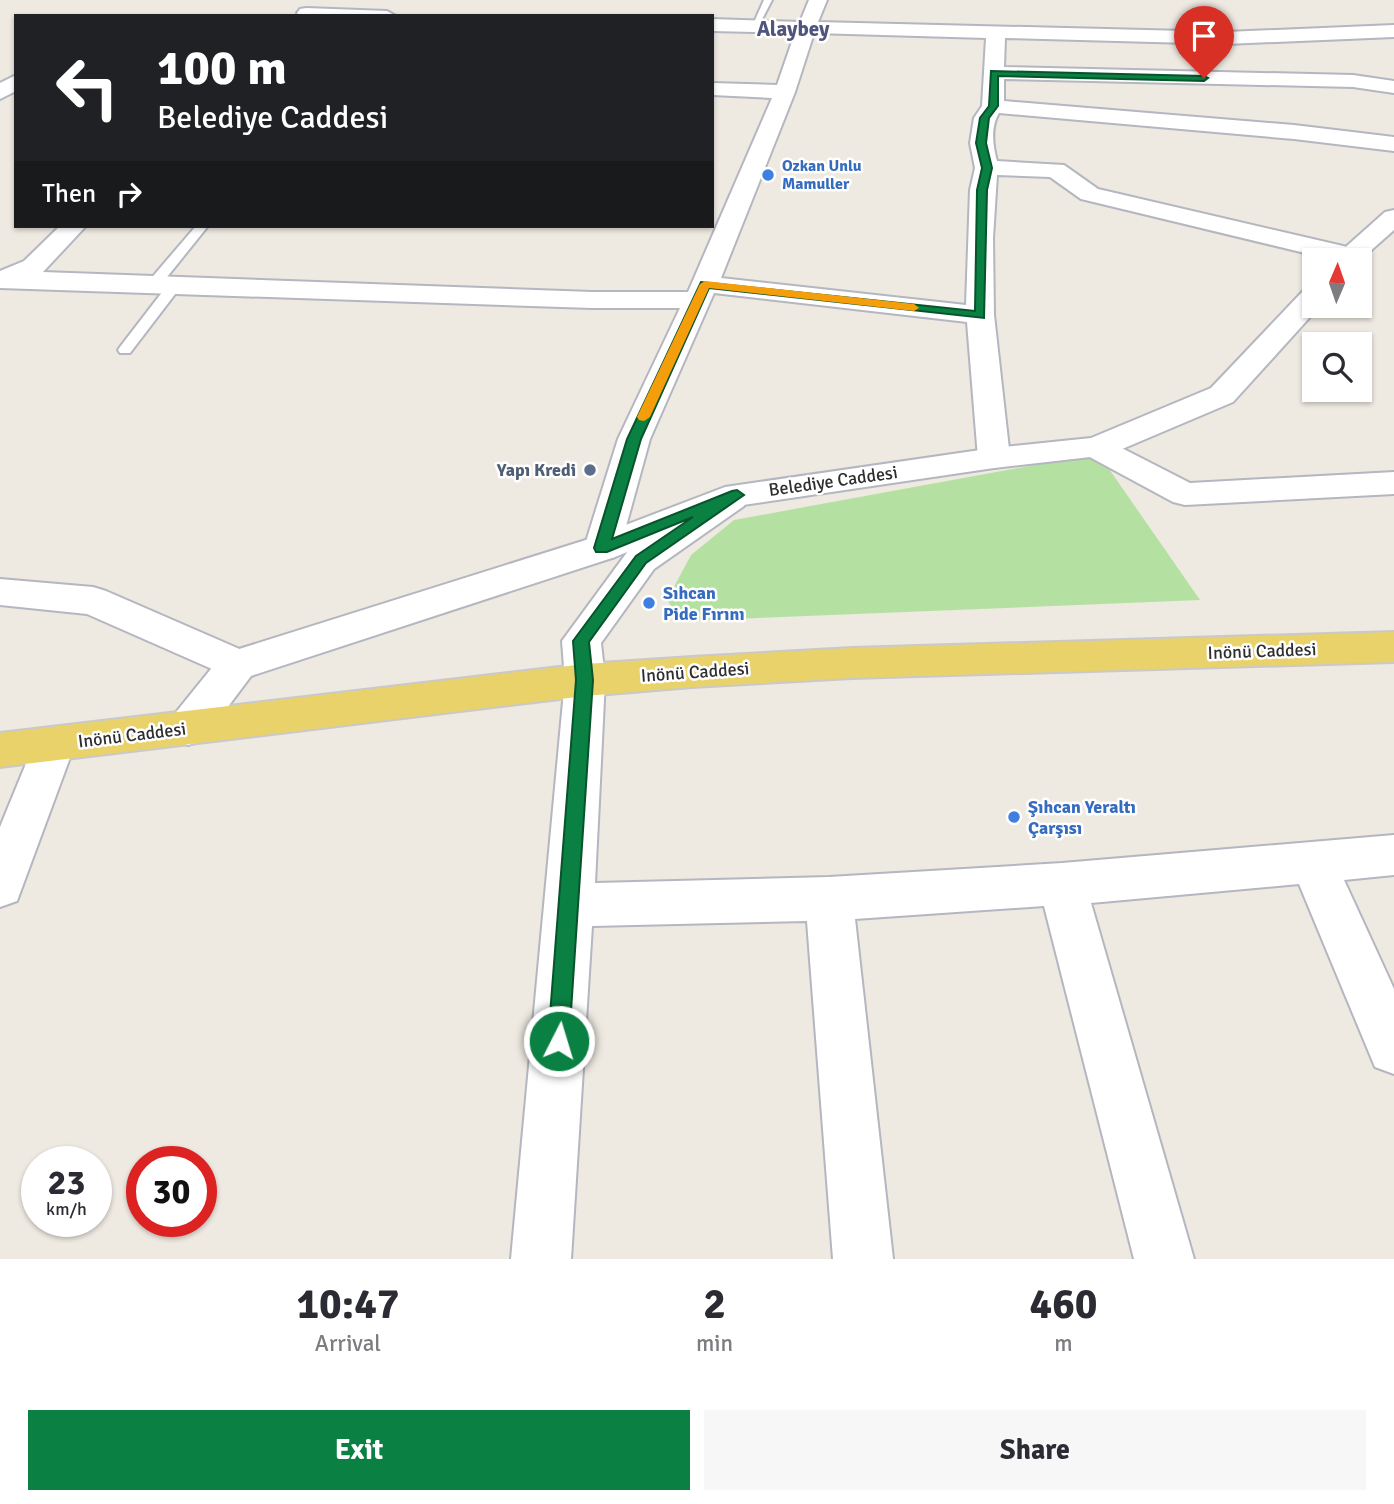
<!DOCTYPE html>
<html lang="en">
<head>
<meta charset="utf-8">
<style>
  :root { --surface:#fff; --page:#f7f7f7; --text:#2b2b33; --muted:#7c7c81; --accent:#0b8043 }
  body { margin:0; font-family:Signika,sans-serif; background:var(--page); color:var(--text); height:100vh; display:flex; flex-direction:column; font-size:26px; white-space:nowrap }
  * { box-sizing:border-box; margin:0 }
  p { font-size:23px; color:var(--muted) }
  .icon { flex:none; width:38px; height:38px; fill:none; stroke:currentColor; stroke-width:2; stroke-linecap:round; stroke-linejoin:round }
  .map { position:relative; height:1259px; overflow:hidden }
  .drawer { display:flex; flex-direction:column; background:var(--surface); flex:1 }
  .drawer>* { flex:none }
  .hud { position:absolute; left:14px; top:14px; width:700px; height:214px; border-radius:0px; box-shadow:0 2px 5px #0004; background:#202124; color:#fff; overflow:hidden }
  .needle { width:46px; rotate:2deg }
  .tools { position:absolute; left:1302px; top:248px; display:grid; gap:14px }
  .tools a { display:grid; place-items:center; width:70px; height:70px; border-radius:0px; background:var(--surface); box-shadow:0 2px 5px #0004; font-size:35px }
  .speed { position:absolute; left:21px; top:1146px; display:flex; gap:14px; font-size:35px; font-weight:700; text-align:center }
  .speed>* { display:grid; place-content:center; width:91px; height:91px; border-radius:50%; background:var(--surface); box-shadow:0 2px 5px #0004; line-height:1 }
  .speed small { font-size:18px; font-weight:400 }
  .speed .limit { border:10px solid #d22; background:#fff; color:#111 }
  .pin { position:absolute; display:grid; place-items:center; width:60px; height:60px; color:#fff; margin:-72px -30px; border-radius:50% 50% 50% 0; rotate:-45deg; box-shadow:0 0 7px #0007 }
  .pin .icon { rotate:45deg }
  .me { position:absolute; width:77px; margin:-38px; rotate:5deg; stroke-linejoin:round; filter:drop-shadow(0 0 5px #0008) }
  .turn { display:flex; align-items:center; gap:24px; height:147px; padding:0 28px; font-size:32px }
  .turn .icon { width:91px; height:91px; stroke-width:2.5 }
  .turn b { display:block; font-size:49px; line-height:60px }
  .then { display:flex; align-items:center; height:66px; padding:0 28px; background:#0003; gap:14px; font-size:26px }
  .eta { display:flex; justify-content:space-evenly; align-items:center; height:119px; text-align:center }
  .eta b { font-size:42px; font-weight:700; line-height:49px }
  .button { display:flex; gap:14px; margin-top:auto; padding:14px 28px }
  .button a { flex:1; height:80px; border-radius:0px; background:var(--accent); color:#fff; font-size:28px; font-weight:700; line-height:80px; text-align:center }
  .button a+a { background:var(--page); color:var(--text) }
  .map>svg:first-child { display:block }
  .green { fill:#b4e1a1 }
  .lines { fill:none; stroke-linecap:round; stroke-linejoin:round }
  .lane-casing { stroke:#b4b6c0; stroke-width:4 }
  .street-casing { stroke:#b4b6c0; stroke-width:4 }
  .secondary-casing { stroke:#b4b6c0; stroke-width:4 }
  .primary-casing { stroke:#c9c9c9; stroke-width:4 }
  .lane { fill:#fff; fill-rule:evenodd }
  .street { fill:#fff; fill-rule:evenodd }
  .secondary { fill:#fff; fill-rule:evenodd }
  .primary { fill:#ead26a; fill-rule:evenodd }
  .route { fill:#0b8043; stroke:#07532c; stroke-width:2 }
  .slow { fill:#f59e0b }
  .shop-dot { fill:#3f7fe0; stroke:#fff; stroke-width:2.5 }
  .service-dot { fill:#5c6f8a; stroke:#fff; stroke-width:2.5 }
  .labels { text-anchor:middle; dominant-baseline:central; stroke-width:5; stroke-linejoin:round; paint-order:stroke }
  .far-shop-label { font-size:16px; font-weight:bold; fill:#366cbe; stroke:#fff; text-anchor:start }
  .service-label { font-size:18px; font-weight:bold; fill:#4e5e75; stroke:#fff; text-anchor:end }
  .street-label { font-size:18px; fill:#2e2e2e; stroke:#fff }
  .shop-label { font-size:18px; font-weight:bold; fill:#366cbe; stroke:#fff; text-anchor:start }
  .far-district-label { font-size:21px; font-weight:bold; fill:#4f557d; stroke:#fff }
</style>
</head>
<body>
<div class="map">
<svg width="1394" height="1259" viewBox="0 0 1394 1259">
  <rect width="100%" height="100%" fill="#eee9e1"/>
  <polygon class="green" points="1100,456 1200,600 682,621 667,600 691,555 734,520 1040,464"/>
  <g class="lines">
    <g class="lane-casing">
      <g id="lane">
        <polygon points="764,0 772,0 757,29 751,29"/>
        <polygon points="196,226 208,226 159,287 149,287 149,281"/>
        <polygon points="175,281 182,285 130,353 120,353 118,350 120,347 170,282"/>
      </g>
    </g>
    <g class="street-casing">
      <g id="street">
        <path d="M809,0H827L818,22L1226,32L1394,25V37L1226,44L1005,38L1004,67L1353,75L1394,81V93L1353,87L1004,79V101L1294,125L1394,137V151L1294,139L999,113C990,128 993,146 997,161L1064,165L1098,189L1356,249L1360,255L1356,261H1338L1081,199L1050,177L997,175L993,238L994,315L1010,458L1006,465L994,468L982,465L978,458L967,322L714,293L650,439L620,548L615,557L602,560L589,557L584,548L618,439L680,308H592L0,288V271L24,261L60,226H86L43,272L592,292H688L772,98L712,95V83L777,85L795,33L712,31V19L800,22ZM814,33L986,38L982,106L974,118L970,143L975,168L970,190L966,305L721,278L795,92Z"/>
        <polygon points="306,8 387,11 396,16 299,16 297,13 300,9"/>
        <polygon points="16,75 16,91 0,99 0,83"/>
        <polygon points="1097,438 1108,441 1190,483 1394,472 1394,494 1185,505 1173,502 1086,455 1081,448 1086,441"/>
        <polygon points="732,487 744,490 749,498 744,506 654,569 601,643 605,680 595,883 829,877 1062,863 1394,835 1394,875 1344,880 1394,989 1394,1074 1375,1067 1299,884 1091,903 1194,1259 1134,1259 1044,906 855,919 893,1259 833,1259 807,921 592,926 571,1259 511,1259 565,680 562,641 628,551 720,490"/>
        <polygon points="0,579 93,587 106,591 251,654 257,665 251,676 237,680 87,614 0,605"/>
        <polygon points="54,727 69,732 75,744 17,901 0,907 0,827 39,732"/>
      </g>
    </g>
    <g class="secondary-casing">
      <g id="secondary">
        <polygon points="1394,210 1394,230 1359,261 1330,261 1385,212"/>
        <polygon points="1314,288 1314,306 1320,306 1233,402 1108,455 994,468 743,505 615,557 251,676 203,740 188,745 173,740 167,728 173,716 223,654 589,539 725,487 994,448 1091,438 1211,388 1304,290"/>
      </g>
    </g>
    <g class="primary-casing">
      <polygon id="primary" points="1394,632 1394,662 852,678 692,687 585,696 0,767 0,733 585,664 692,657 852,648"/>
    </g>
    <use href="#lane" class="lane"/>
    <use href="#street" class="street"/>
    <use href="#secondary" class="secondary"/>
    <use href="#primary" class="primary"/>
  </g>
  <polygon class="route" points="991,71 1204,76 1208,78 1204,81 998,76 998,106 989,118 986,143 992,168 987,190 984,318 709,288 641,439 612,539 732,491 737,490 744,495 646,563 589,642 593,680 569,1041 566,1049 559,1052 551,1049 548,1041 576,680 573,641 636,556 693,517 607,552 596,552 594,548 627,439 701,282 975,311 977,190 982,168 976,143 980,118 989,106"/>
  <polygon class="slow" points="705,281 914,304 919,308 914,311 709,288 650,417 644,421 639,420 637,417 700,284"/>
  <g class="shop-dot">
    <circle cx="768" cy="175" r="7"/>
    <circle cx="649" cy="603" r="7"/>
    <circle cx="1014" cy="817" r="7"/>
  </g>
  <circle class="service-dot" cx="590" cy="470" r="7"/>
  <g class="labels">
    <g class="far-shop-label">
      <text x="782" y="166">Ozkan Unlu<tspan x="782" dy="18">Mamuller</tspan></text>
    </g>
    <g class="service-label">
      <text x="576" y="470">Yapı Kredi</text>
    </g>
    <g class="street-label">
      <text transform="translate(833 481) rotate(-8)">Belediye Caddesi</text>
      <text transform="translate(1262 651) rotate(-2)">Inönü Caddesi</text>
      <text transform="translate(695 672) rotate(-4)">Inönü Caddesi</text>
      <text transform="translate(132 735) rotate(-7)">Inönü Caddesi</text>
    </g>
    <g class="shop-label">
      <text x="663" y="593">Sıhcan<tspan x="663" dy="21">Pide Fırını</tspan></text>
      <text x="1028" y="807">Şıhcan Yeraltı<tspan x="1028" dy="21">Çarşısı</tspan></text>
    </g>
    <g class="far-district-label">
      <text x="793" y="29">Alaybey</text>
    </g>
  </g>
</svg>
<div class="tools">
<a><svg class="needle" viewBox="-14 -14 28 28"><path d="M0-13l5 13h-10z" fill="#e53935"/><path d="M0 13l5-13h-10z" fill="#7c7c81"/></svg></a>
<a><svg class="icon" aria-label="search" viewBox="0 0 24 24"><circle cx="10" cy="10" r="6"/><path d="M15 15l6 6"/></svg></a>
</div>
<div class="speed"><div>23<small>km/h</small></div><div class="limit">30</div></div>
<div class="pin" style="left:1204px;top:78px;background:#d93025"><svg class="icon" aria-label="arrive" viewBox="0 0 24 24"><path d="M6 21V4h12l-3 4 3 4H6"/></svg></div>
<svg class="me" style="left:559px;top:1041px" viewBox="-20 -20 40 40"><circle r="17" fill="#0b8043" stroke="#fff" stroke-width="3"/><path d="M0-11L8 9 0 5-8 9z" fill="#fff"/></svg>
<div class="hud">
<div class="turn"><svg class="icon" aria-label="left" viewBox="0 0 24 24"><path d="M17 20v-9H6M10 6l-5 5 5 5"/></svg><div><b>100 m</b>Belediye Caddesi</div></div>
<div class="then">Then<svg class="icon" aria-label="right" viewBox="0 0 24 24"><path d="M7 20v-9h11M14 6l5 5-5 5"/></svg></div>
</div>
</div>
<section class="drawer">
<div class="eta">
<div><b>10:47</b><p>Arrival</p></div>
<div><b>2</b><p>min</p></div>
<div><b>460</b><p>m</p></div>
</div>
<div class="button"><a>Exit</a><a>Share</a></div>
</section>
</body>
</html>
